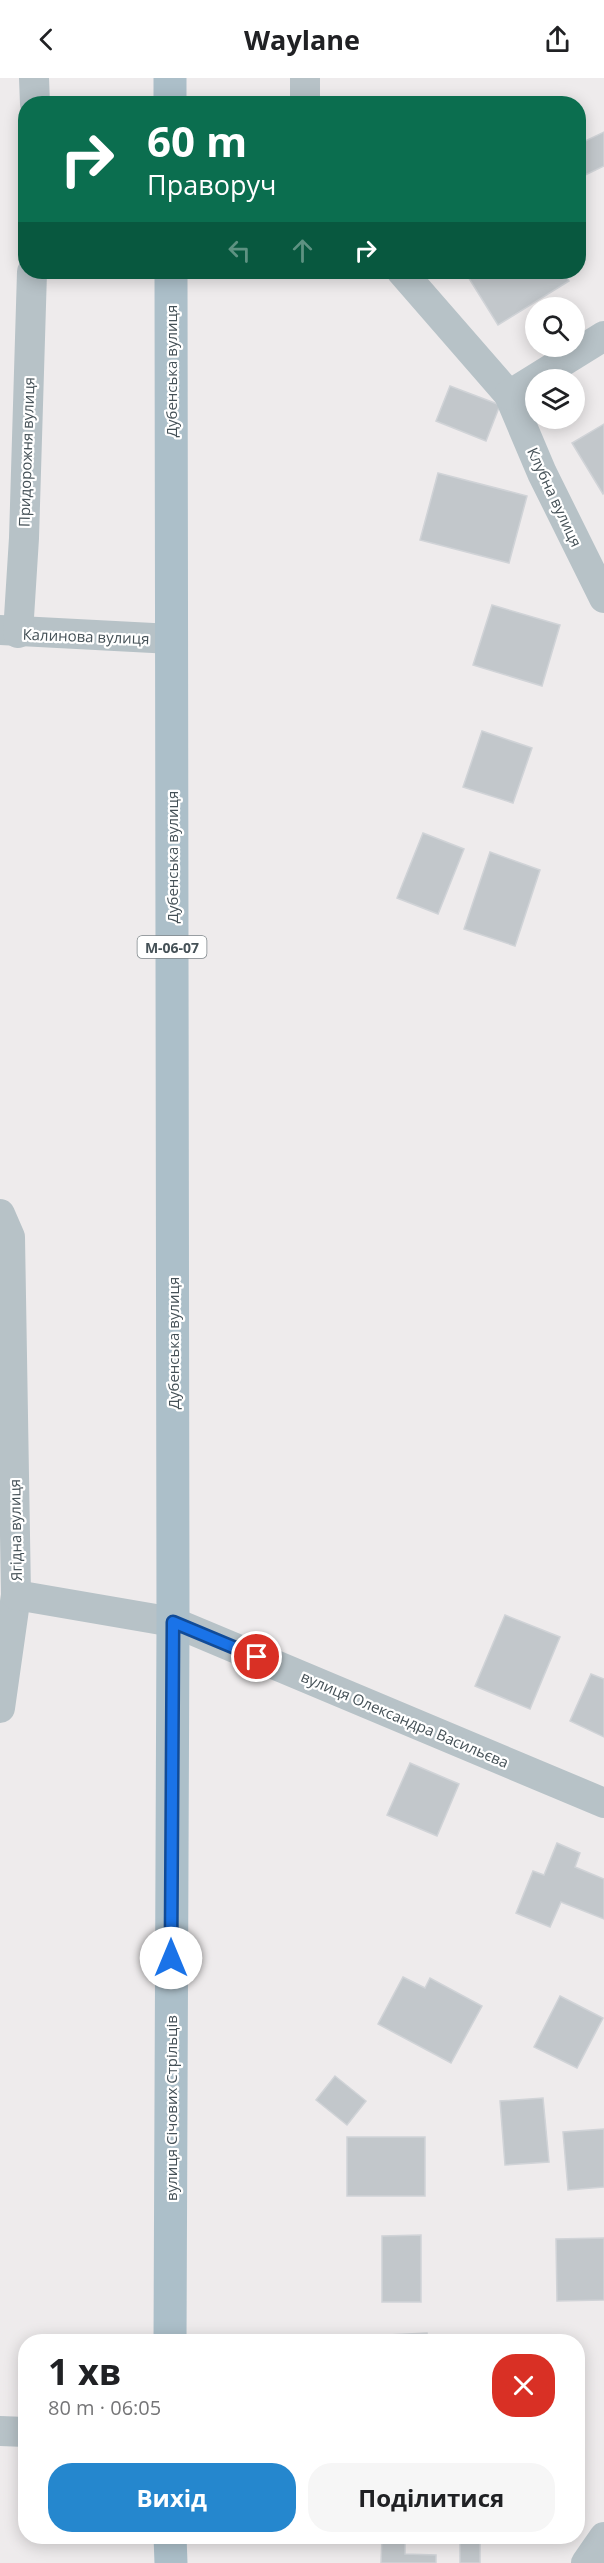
<!DOCTYPE html>
<html lang="uk">
<head>
<meta charset="utf-8">
<style>
  :root { --surface:#fff; --page:#f6f6f6; --text:#202124; --muted:#757577; --accent:#2587ce }
  body { margin:0; font-family:"Open Sans",sans-serif; background:var(--page); color:var(--text); height:100vh; display:flex; flex-direction:column; font-size:22px; white-space:nowrap }
  * { box-sizing:border-box; margin:0 }
  p { font-size:20px; color:var(--muted) }
  .icon { flex:none; width:33px; height:33px; fill:none; stroke:currentColor; stroke-width:2; stroke-linecap:round; stroke-linejoin:round }
  .map { position:relative; flex:1; overflow:hidden }
  .side { position:absolute; left:18px; top:2256px; width:567px; height:210px; display:flex; flex-direction:column; background:var(--surface); border-radius:24px; box-shadow:0 3px 15px #0003 }
  .side>* { flex:none }
  .hud { position:absolute; left:18px; top:18px; width:568px; height:183px; border-radius:24px; box-shadow:0 3px 15px #0003; background:#0b6e4f; color:#fff; overflow:hidden }
  .buttons { position:absolute; left:525px; top:219px; display:grid; gap:12px }
  .buttons a { display:grid; place-items:center; width:60px; height:60px; border-radius:50%; background:var(--surface); box-shadow:0 3px 15px #0003; font-size:30px }
  .pin { position:absolute; display:grid; place-items:center; width:51px; height:51px; color:#fff; margin:-26px; border:3px solid #fff; border-radius:50%; box-shadow:0 2px 6px #0007 }
  .me { position:absolute; width:66px; margin:-33px; rotate:0deg; stroke-linejoin:round; filter:drop-shadow(0 0 4px #0008) }
  .turn { display:flex; align-items:center; gap:21px; height:126px; padding:0 30px; font-size:27px }
  .turn .icon { width:78px; height:78px; stroke-width:2.5 }
  .turn b { display:block; font-size:42px; line-height:51px }
  .lanes { display:flex; align-items:center; height:57px; padding:0 30px; background:#0003; justify-content:center; gap:30px; direction:ltr }
  .lanes .off { opacity:.35 }
  .round { display:grid; place-items:center; flex:none; width:63px; height:63px; border-radius:24px; background:var(--page) }
  .summary { display:flex; align-items:center; justify-content:space-between; height:102px; padding:0 30px }
  h1 { font-size:36px; font-weight:700; line-height:45px }
  .action { display:flex; gap:12px; margin-top:auto; padding:12px 30px }
  .action a { flex:1; height:69px; border-radius:24px; background:var(--accent); color:#fff; font-size:24px; font-weight:700; line-height:69px; text-align:center }
  .action a+a { background:var(--page); color:var(--text) }
  header { display:flex; justify-content:space-between; align-items:center; height:78px; padding:0 30px; background:var(--surface); font-size:27px; font-weight:700 }
  .map>svg:first-child { display:block }
  .building { fill:#c2c7cb; stroke:#d0d3d7; stroke-width:1.5 }
  .lines { fill:none; stroke-linecap:round; stroke-linejoin:round }
  .street { stroke:#b7c2c7; stroke-width:30 }
  .primary { stroke:#acbfc9; stroke-width:33 }
  .route-casing { stroke:#114b97; stroke-width:15 }
  .route { stroke:#1a73e8; stroke-width:10 }
  .labels { text-anchor:middle; dominant-baseline:central; stroke-width:4.5; stroke-linejoin:round; paint-order:stroke }
  .shield { fill:#fff; stroke:#7d8589; stroke-width:1.5 }
  .shield-label { font-size:14px; font-weight:bold; fill:#455157 }
  .street-label { font-size:15px; fill:#455157; stroke:#fff }
</style>
</head>
<body>
<header><svg class="icon" aria-label="back" viewBox="0 0 24 24"><path d="M15 5l-7 7 7 7"/></svg>Waylane<svg class="icon" aria-label="share" viewBox="0 0 24 24"><path d="M12 15V3M7 8l5-5 5 5M5 13v7h14v-7"/></svg></header>
<div class="map">
<svg width="604" height="2485" viewBox="0 0 604 2485">
  <rect width="100%" height="100%" fill="#eeebec"/>
  <g class="building">
    <polygon points="604,54 604,88 579,100 579,66"/>
    <polygon points="465,194 563,194 569,203 498,247"/>
    <polygon points="450,308 500,327 486,363 436,343"/>
    <polygon points="604,346 604,415 603,416 572,365"/>
    <polygon points="438,395 527,418 509,485 420,462"/>
    <polygon points="492,527 560,547 542,608 473,587"/>
    <polygon points="482,653 532,670 513,725 463,709"/>
    <polygon points="423,755 464,771 438,836 397,820"/>
    <polygon points="490,774 540,792 515,868 464,851"/>
    <polygon points="505,1537 560,1559 530,1631 475,1608"/>
    <polygon points="591,1596 604,1601 604,1659 570,1643"/>
    <polygon points="410,1685 459,1706 437,1758 387,1737"/>
    <polygon points="557,1765 580,1775 575,1789 604,1801 604,1841 561,1824 550,1849 516,1835 533,1793 544,1797"/>
    <polygon points="403,1899 425,1910 430,1900 482,1928 451,1985 378,1946"/>
    <polygon points="560,1918 603,1940 577,1990 534,1969"/>
    <polygon points="335,1998 366,2023 347,2047 316,2022"/>
    <polygon points="543,2020 549,2084 505,2087 500,2023"/>
    <polygon points="604,2051 604,2109 568,2112 563,2054"/>
    <rect x="347" y="2059" width="78" height="59"/>
    <polygon points="421,2157 421,2224 382,2224 382,2158"/>
    <polygon points="604,2160 604,2222 557,2223 556,2161"/>
    <polygon points="427,2255 428,2264 368,2264 368,2258"/>
    <polygon points="382,2458 405,2459 405,2476 436,2477 436,2485 381,2485"/>
    <rect x="460" y="2458" width="20" height="27"/>
  </g>
  <g class="lines">
    <g class="street">
      <polyline points="34,0 35,26"/>
      <polyline points="305,0 305,26"/>
      <polyline points="402,194 509,317 542,395 604,520"/>
      <polyline points="509,317 604,258"/>
      <polyline points="0,552 172,561"/>
      <polyline points="18,555 24,460 32,194"/>
      <polyline points="0,1136 10,1159 16,1517 0,1630"/>
      <polyline points="16,1517 173,1544 604,1725"/>
      <polyline points="0,2353 26,2354"/>
      <polyline points="586,2485 604,2459"/>
    </g>
    <g class="primary">
      <polyline points="170,0 170,26"/>
      <polyline points="170,2264 173,1544 171,194"/>
      <polyline points="170,2458 171,2485"/>
    </g>
  </g>
  <g class="lines">
    <g class="route-casing">
      <polyline id="route" points="171,1880 173,1544 257,1579"/>
    </g>
    <use href="#route" class="route"/>
  </g>
  <g class="labels">
    <rect class="shield" x="137.5" y="858" width="69" height="22" rx="4.5"/>
    <g class="shield-label">
      <text x="172" y="869">М-06-07</text>
    </g>
    <g class="street-label">
      <text transform="translate(171 293) rotate(-90)">Дубенська вулиця</text>
      <text transform="translate(26 374) rotate(-88)">Придорожня вулиця</text>
      <text transform="translate(555 419) rotate(65)">Клубна вулиця</text>
      <text transform="translate(86 558) rotate(2)">Калинова вулиця</text>
      <text transform="translate(172 779) rotate(-90)">Дубенська вулиця</text>
      <text transform="translate(173 1265) rotate(-90)">Дубенська вулиця</text>
      <text transform="translate(15 1452) rotate(-91)">Ягідна вулиця</text>
      <text transform="translate(405 1641) rotate(23)">вулиця Олександра Васильєва</text>
      <text transform="translate(171 2030) rotate(-90)">вулиця Січових Стрільців</text>
    </g>
  </g>
</svg>
<div class="buttons">
<a><svg class="icon" aria-label="search" viewBox="0 0 24 24"><circle cx="10" cy="10" r="6"/><path d="M15 15l6 6"/></svg></a>
<a><svg class="icon" aria-label="layers" viewBox="0 0 24 24"><path d="M12 4l9 5-9 5-9-5zM3 14l9 5 9-5"/></svg></a>
</div>
<div class="pin" style="left:257px;top:1579px;background:#d93025"><svg class="icon" aria-label="arrive" viewBox="0 0 24 24"><path d="M6 21V4h12l-3 4 3 4H6"/></svg></div>
<svg class="me" style="left:171px;top:1880px" viewBox="-20 -20 40 40"><circle r="19" fill="#fff"/><path d="M0-13L10 11 0 6-10 11z" fill="#1a73e8"/></svg>
<div class="hud">
<div class="turn"><svg class="icon" aria-label="right" viewBox="0 0 24 24"><path d="M7 20v-9h11M14 6l5 5-5 5"/></svg><div><b>60 m</b>Праворуч</div></div>
<div class="lanes"><svg class="icon off" aria-label="left" viewBox="0 0 24 24"><path d="M17 20v-9H6M10 6l-5 5 5 5"/></svg><svg class="icon off" aria-label="ahead" viewBox="0 0 24 24"><path d="M12 20V5M6 11l6-6 6 6"/></svg><svg class="icon" aria-label="right" viewBox="0 0 24 24"><path d="M7 20v-9h11M14 6l5 5-5 5"/></svg></div>
</div>
<section class="side">
<div class="summary"><div><h1>1 хв</h1><p>80 m · 06:05</p></div><a class="round" style="background:#d93025;color:#fff"><svg class="icon" aria-label="close" viewBox="0 0 24 24"><path d="M6 6l12 12M18 6L6 18"/></svg></a></div>
<div class="action"><a>Вихід</a><a>Поділитися</a></div>
</section>
</div>
</body>
</html>
